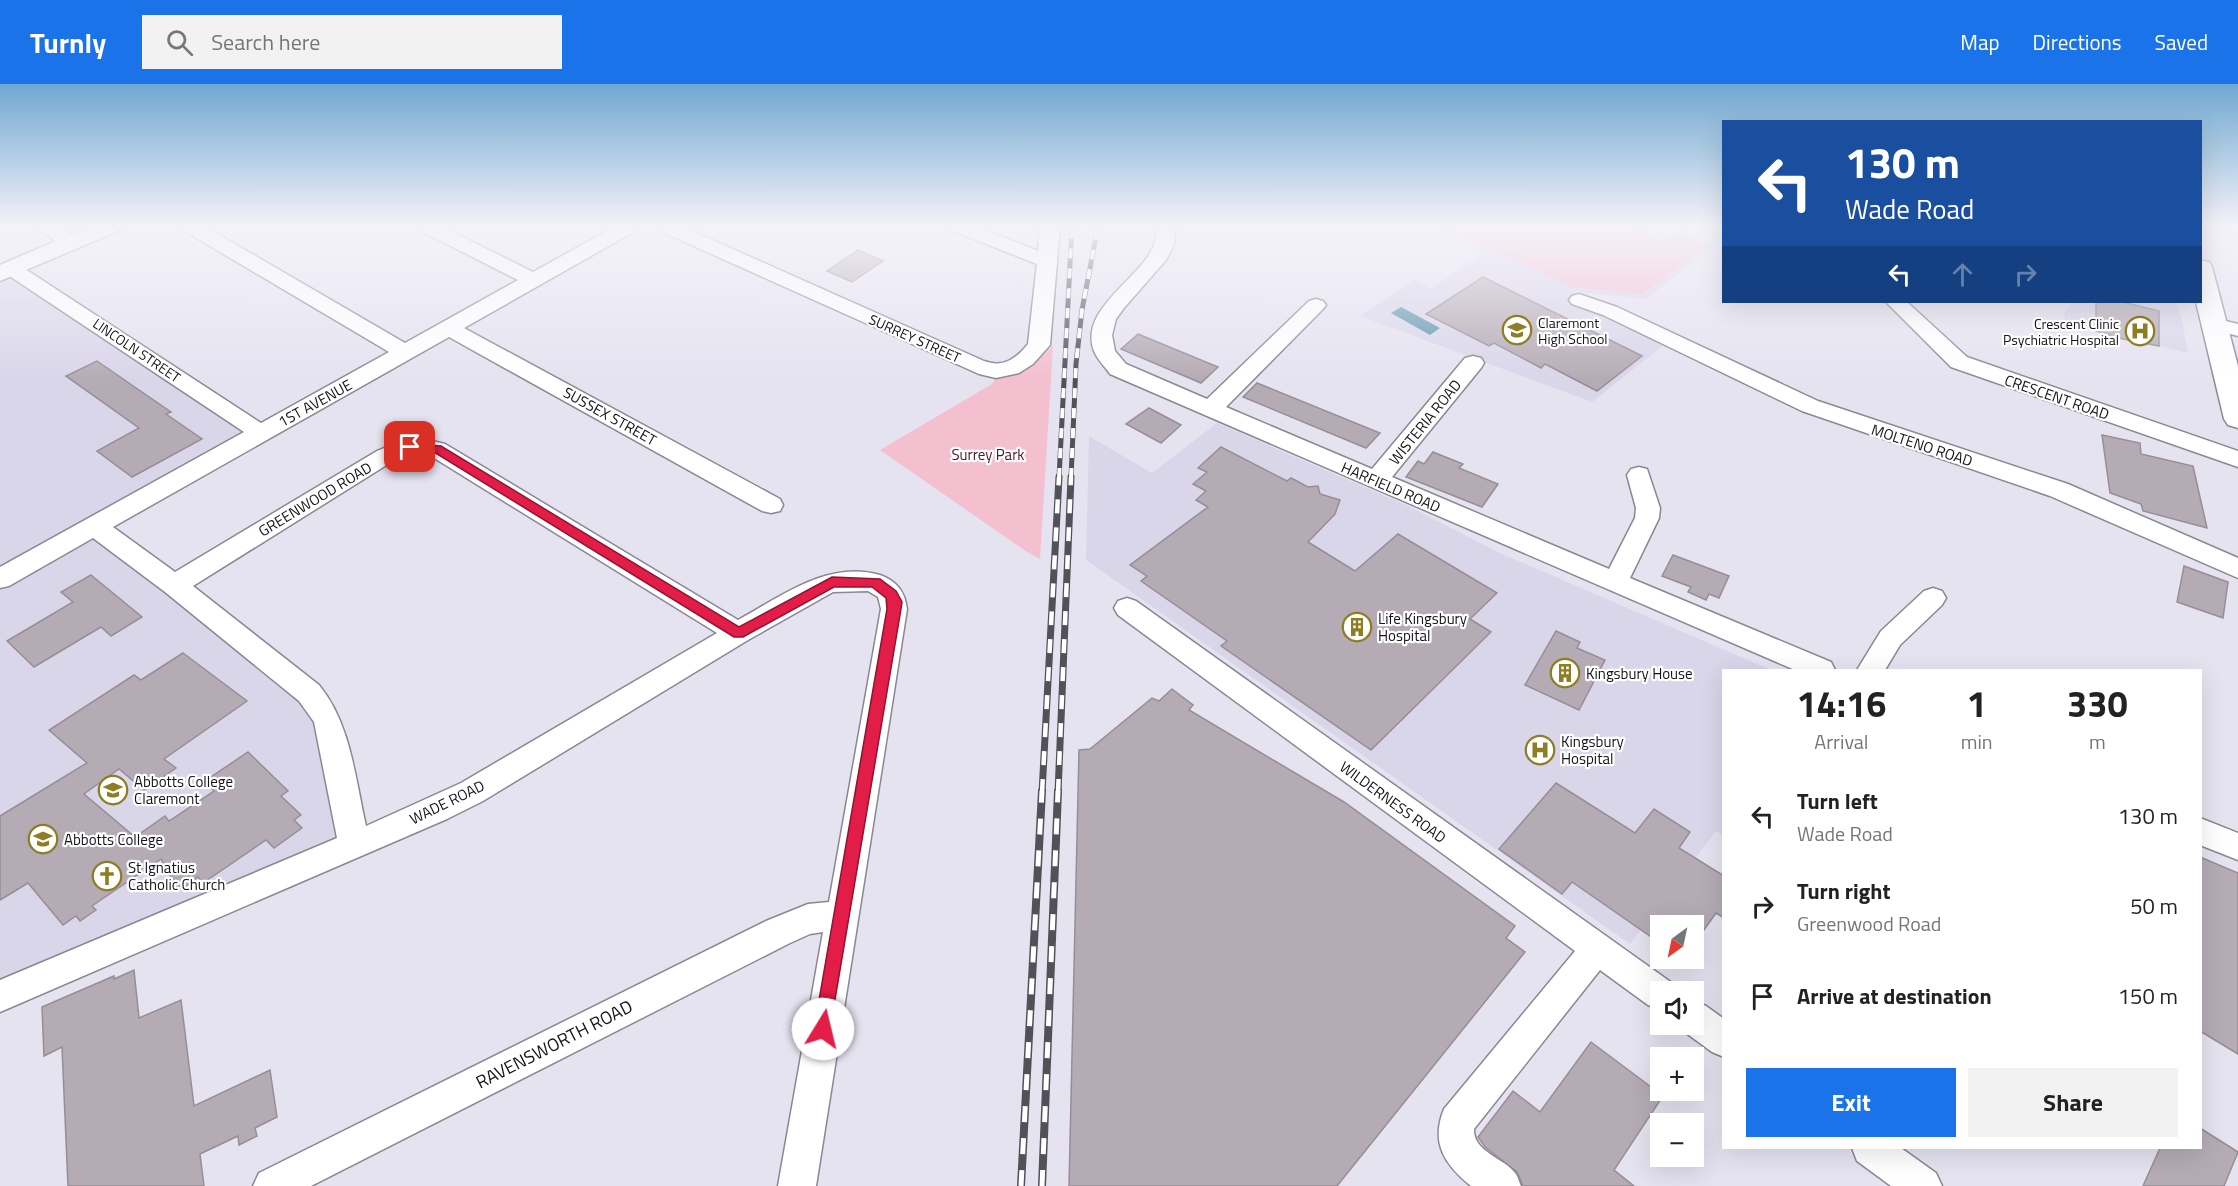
<!DOCTYPE html>
<html lang="en">
<head>
<meta charset="utf-8">
<style>
  :root { --surface:#fff; --page:#f2f2f2; --text:#222; --muted:#767676; --accent:#1a73e8 }
  body { margin:0; font-family:"Titillium Web",sans-serif; background:var(--page); color:var(--text); height:100vh; display:flex; flex-direction:column; font-size:22px; white-space:nowrap }
  * { box-sizing:border-box; margin:0 }
  p { font-size:20px; color:var(--muted) }
  .icon { flex:none; width:33px; height:33px; fill:none; stroke:currentColor; stroke-width:2; stroke-linecap:round; stroke-linejoin:round }
  .map { position:relative; flex:1; overflow:hidden }
  .drawer { position:absolute; left:1722px; top:585px; width:480px; height:480px; display:flex; flex-direction:column; background:var(--surface); border-radius:0px; box-shadow:0 6px 24px #0002 }
  .drawer>* { flex:none }
  .hud { position:absolute; left:1722px; top:36px; width:480px; height:183px; border-radius:0px; box-shadow:0 6px 24px #0002; background:#1a4fa0; color:#fff; overflow:hidden }
  .needle { width:39px; rotate:213deg }
  .controls { position:absolute; left:1650px; top:831px; display:grid; gap:12px }
  .controls a { display:grid; place-items:center; width:54px; height:54px; border-radius:0px; background:var(--surface); box-shadow:0 6px 24px #0002; font-size:30px }
  .pin { position:absolute; display:grid; place-items:center; width:51px; height:51px; color:#fff; margin:-26px; border-radius:12px; box-shadow:0 3px 9px #0006 }
  .me { position:absolute; width:66px; margin:-33px; rotate:9deg; stroke-linejoin:round; filter:drop-shadow(0 0 4px #0008) }
  .turn { display:flex; align-items:center; gap:21px; height:126px; padding:0 24px; font-size:27px }
  .turn .icon { width:78px; height:78px; stroke-width:2.5 }
  .turn b { display:block; font-size:42px; line-height:51px }
  .lanes { display:flex; align-items:center; height:57px; padding:0 24px; background:#0003; justify-content:center; gap:30px; direction:ltr }
  .lanes .off { opacity:.35 }
  .eta { display:flex; justify-content:space-evenly; align-items:center; height:102px; text-align:center }
  .eta b { font-size:36px; font-weight:700; line-height:42px }
  .button { display:flex; gap:12px; margin-top:auto; padding:12px 24px }
  .button a { flex:1; height:69px; border-radius:0px; background:var(--accent); color:#fff; font-size:24px; font-weight:700; line-height:69px; text-align:center }
  .button a+a { background:var(--page); color:var(--text) }
  ul { padding:0; list-style:none }
  li { display:flex; align-items:center; gap:18px; height:90px; padding:0 24px }
  li div { flex:1 }
  li b { display:block; font-size:22px }
  li em { font-style:normal }
  header { display:flex; align-items:center; gap:36px; box-sizing:border-box; height:84px; padding:0 30px; background:var(--accent); color:#fff }
  header strong { font-size:28px }
  nav { display:flex; gap:33px; margin-inline-start:auto; font-size:21px }
  .search { width:420px; height:54px; background:var(--page); display:flex; align-items:center; gap:15px; box-sizing:border-box; padding:0 21px; border-radius:0px; color:var(--muted); font-size:22px }
  .map>svg:first-child { display:block }
  .built { fill:#dad6ea }
  .green { fill:#f4bfce }
  .water { fill:#5d95ad }
  .building { fill:#b5abb5; stroke:#978d96; stroke-width:1.5 }
  .lines { fill:none; stroke-linecap:round; stroke-linejoin:round }
  .minor-casing { stroke:#898793; stroke-width:3 }
  .tertiary-casing { stroke:#898793; stroke-width:3 }
  .secondary-casing { stroke:#898793; stroke-width:3 }
  .minor { fill:#fff; fill-rule:evenodd }
  .tertiary { fill:#fff; fill-rule:evenodd }
  .secondary { fill:#fff; fill-rule:evenodd }
  .rail-far2-casing { stroke:#525058; stroke-width:5 }
  .rail-far1-casing { stroke:#525058; stroke-width:7 }
  .rail-casing { stroke:#525058; stroke-width:8 }
  .rail-far2 { stroke:#fff; stroke-width:4; stroke-dasharray:10; stroke-linecap:butt }
  .rail-far1 { stroke:#fff; stroke-width:4.5; stroke-dasharray:14; stroke-linecap:butt }
  .rail { stroke:#fff; stroke-width:5; stroke-dasharray:16; stroke-linecap:butt }
  .route { fill:#e11d48; stroke:#92132f; stroke-width:1.5 }
  .labels { text-anchor:middle; dominant-baseline:central; stroke-width:4.5; stroke-linejoin:round; paint-order:stroke }
  .far-poi-label { font-size:14px; fill:#141318; stroke:#fff; text-anchor:start }
  .far-street-label { font-size:14px; fill:#141318; stroke:#fff }
  .street-label { font-size:15px; fill:#141318; stroke:#fff }
  .park-label { font-size:15px; fill:#52112c; stroke:#fff }
  .poi-label { font-size:15px; fill:#141318; stroke:#fff; text-anchor:start }
  .near-street-label { font-size:18px; fill:#141318; stroke:#fff }
</style>
</head>
<body>
<header>
<strong>Turnly</strong>
<div class="search"><svg class="icon" aria-label="search" viewBox="0 0 24 24"><circle cx="10" cy="10" r="6"/><path d="M15 15l6 6"/></svg>Search here</div>
<nav><a>Map</a><a>Directions</a><a>Saved</a></nav>
</header>
<div class="map">
<svg width="2238" height="1102" viewBox="0 0 2238 1102">
  <rect width="100%" height="100%" fill="#e6e3f1"/>
  <g class="built">
    <polygon points="1431,142 1692,142 1684,144 1715,162 1646,215 1570,207 1665,260 1592,318 1360,232 1414,196 1432,204 1485,168"/>
    <polygon points="12,185 261,349 95,442 309,609 354,760 0,912 0,190"/>
    <polygon points="2065,218 2175,218 2182,236 2188,269 2148,259 2147,261 2123,255 2064,237 2065,227 2071,220"/>
    <polygon points="1217,339 1406,421 1500,469 1771,586 1724,586 1723,751 1716,747 1630,860 1086,476 1089,352 1152,389"/>
  </g>
  <g class="green">
    <polygon points="1440,142 1628,142 1657,154 1683,148 1707,162 1642,210 1572,203"/>
    <polygon points="1053,262 1040,475 1027,468 880,366 992,300 997,293 1023,286"/>
  </g>
  <polygon class="water" points="1401,223 1440,244 1430,251 1391,229"/>
  <g class="building">
    <polygon points="858,166 883,177 852,198 827,187"/>
    <polygon points="1483,193 1642,272 1597,307 1545,280 1541,284 1494,259 1489,262 1426,230"/>
    <polygon points="2096,218 2123,218 2159,227 2159,262 2123,255 2096,247"/>
    <polygon points="1138,250 1218,283 1201,299 1121,265"/>
    <polygon points="97,277 171,328 166,330 202,355 132,393 97,367 139,344 66,292"/>
    <polygon points="1257,299 1380,349 1366,364 1243,313"/>
    <polygon points="1149,324 1181,341 1161,359 1126,340"/>
    <polygon points="2102,351 2140,359 2141,370 2193,382 2207,444 2143,427 2141,420 2110,409"/>
    <polygon points="1221,363 1287,397 1291,394 1308,403 1318,402 1320,410 1340,416 1335,430 1308,458 1355,487 1398,450 1497,509 1470,535 1491,548 1371,666 1221,562 1227,557 1141,497 1147,492 1130,481 1208,423 1196,416 1206,407 1193,400 1207,388 1198,384"/>
    <polygon points="1433,368 1463,380 1459,384 1498,400 1482,423 1406,393 1418,377 1424,380"/>
    <polygon points="1673,471 1729,492 1719,514 1709,510 1706,516 1688,508 1691,503 1662,492"/>
    <polygon points="2184,482 2228,498 2223,534 2177,518"/>
    <polygon points="91,491 142,533 111,552 101,543 34,583 7,557 73,518 61,508"/>
    <polygon points="1556,547 1580,558 1577,564 1605,576 1579,626 1525,601"/>
    <polygon points="183,569 247,617 164,675 176,684 144,706 119,685 84,710 135,753 165,732 169,737 214,707 205,697 248,668 288,707 281,712 301,731 294,736 302,744 274,764 266,756 203,799 198,793 186,802 176,802 161,775 92,822 96,826 80,837 76,832 63,841 28,799 0,816 0,732 87,679 49,646 134,591 141,596"/>
    <polygon points="1172,605 1193,621 1189,626 1344,718 1515,842 1506,854 1525,868 1337,1102 1069,1102 1079,666 1090,665 1152,614 1159,617"/>
    <polygon points="1556,699 1635,749 1654,725 1690,748 1679,764 1724,792 1724,834 1716,829 1694,860 1694,842 1660,842 1660,859 1572,798 1562,810 1499,765"/>
    <polygon points="2200,773 2238,789 2238,970 2200,947"/>
    <polygon points="134,886 139,934 181,916 194,1022 270,986 277,1033 255,1044 257,1052 239,1061 238,1052 200,1070 204,1102 68,1102 62,963 44,972 42,923 114,892 114,895"/>
    <polygon points="1591,958 1663,1012 1614,1086 1634,1102 1523,1102 1517,1088 1485,1063 1478,1053 1513,1007 1540,1028"/>
    <polygon points="2200,1044 2238,1068 2224,1102 2143,1102 2160,1064 2200,1064"/>
  </g>
  <g class="lines">
    <g class="minor-casing">
      <g id="minor">
        <polygon points="35,142 58,142 81,159 78,163 64,163"/>
        <path d="M181,142H204L405,259L518,196L419,146L417,142H441L533,188L616,142H639L637,146L464,244L780,415L783,421L780,427L771,429L762,427L449,253L113,443L175,488L377,367C399,357 421,353 445,360L738,536C782,512 828,476 880,491C897,497 905,508 907,525L816,1102H778L823,848L810,850L790,859L311,1102H253L259,1089L766,837L808,820L829,818L881,525L878,513L868,507L833,508L748,556L483,717L447,735L0,928V896L337,754L314,638L299,617L165,508L93,454L9,502L0,504V483L244,348L5,189L2,185L5,181H19L261,339L389,268L183,146ZM410,372H431L717,549L461,699L366,742C355,694 351,640 319,601L193,502L393,377Z"/>
        <path d="M656,142H681L984,277C1003,284 1016,275 1028,260L1037,180L951,146L949,142H975L1038,167L1040,142H1060L1050,261L1033,280L1019,289L996,294L979,290L658,146Z"/>
        <path d="M1155,142H1175L1174,161L1166,176L1124,224L1116,235L1112,251L1115,267L1126,280L1207,315L1309,217L1316,215L1323,217L1326,221L1323,225L1226,323L1372,385L1465,274L1473,272L1481,274L1484,279L1481,284L1392,393L1609,485L1635,434L1636,424L1627,391L1631,385L1639,383L1647,385L1660,424L1659,434L1630,494L1831,578L1835,586H1795L1110,290C1105,283 1097,275 1094,267C1078,225 1141,195 1154,161C1156,155 1156,148 1155,142Z"/>
        <polygon points="1579,210 1617,223 1818,317 2068,400 2238,474 2238,494 2050,412 1802,327 1603,231 1572,220 1569,216 1572,212"/>
        <polygon points="1886,218 1907,218 1967,273 2238,367 2238,383 1951,283"/>
        <polygon points="2214,234 2238,240 2238,252 2207,244 2203,240 2207,236"/>
        <polygon points="1933,504 1942,507 1946,514 1942,521 1900,561 1885,586 1857,586 1881,547 1924,507"/>
        <path d="M1127,514L1136,517L1672,899L1676,908H1660V926L1648,921L1600,886L1474,1045C1473,1068 1504,1074 1515,1089C1518,1092 1519,1098 1521,1102H1471C1445,1081 1430,1059 1444,1025L1575,867L1118,531L1114,524L1118,517Z"/>
        <polygon points="2200,734 2238,749 2238,776 2200,761"/>
        <polygon points="1694,917 1706,922 1724,935 1724,973 1712,968 1682,946 1680,940 1694,940"/>
        <polygon points="1852,1064 1901,1064 1936,1089 1942,1102 1891,1102 1857,1077"/>
      </g>
    </g>
    <g class="tertiary-casing">
      <polygon id="tertiary" points="90,142 122,142 118,147 0,197 0,181"/>
    </g>
    <g class="secondary-casing">
      <polygon id="secondary" points="2200,176 2209,178 2212,183 2238,282 2238,344 2228,341 2224,335 2196,218 2200,218"/>
    </g>
    <use href="#minor" class="minor"/>
    <use href="#tertiary" class="tertiary"/>
    <use href="#secondary" class="secondary"/>
    <g class="rail-far2-casing">
      <g id="rail-far2">
        <polyline points="1059,394 1072,142"/>
        <polyline points="1071,394 1076,280 1082,226 1098,142"/>
      </g>
    </g>
    <g class="rail-far1-casing">
      <g id="rail-far1">
        <polyline points="1042,709 1059,393"/>
        <polyline points="1058,709 1071,393"/>
      </g>
    </g>
    <g class="rail-casing">
      <g id="rail">
        <polyline points="1021,1102 1042,707"/>
        <polyline points="1042,1102 1058,707"/>
      </g>
    </g>
    <use href="#rail-far2" class="rail-far2"/>
    <use href="#rail-far1" class="rail-far1"/>
    <use href="#rail" class="rail"/>
  </g>
  <linearGradient id="sky" x2="0" y2="1"><stop stop-color="#70a8d0"/><stop offset="0.48" stop-color="#f4f2f9"/><stop offset="1" stop-color="#f4f2f9" stop-opacity="0"/></linearGradient>
  <rect width="2238" height="296" fill="url(#sky)"/>
  <polygon class="route" points="410,360 441,362 739,543 832,493 880,495 896,507 902,518 901,525 829,951 823,953 817,951 814,945 887,525 886,514 872,503 834,503 743,553 734,553 434,368 405,366 405,361"/>
  <defs>
    <g id="school-ring" transform="scale(1.5)"><circle r="9.5" fill="#fff" stroke="#8e7d23" stroke-width="1.5"/><path d="M0-5L7-2L0 1L-7-2ZM-4 1L0 2.5L4 1V4Q0 6-4 4Z" fill="#8e7d23"/></g>
    <g id="hospital-ring" transform="scale(1.5)"><circle r="9.5" fill="#fff" stroke="#8e7d23" stroke-width="1.5"/><path d="M-5-5h3v3.5h4V-5h3V5h-3V1.5h-4V5h-3Z" fill="#8e7d23"/></g>
    <g id="building-ring" transform="scale(1.5)"><circle r="9.5" fill="#fff" stroke="#8e7d23" stroke-width="1.5"/><path d="M-4-6H4V6H1V3H-1V6H-4ZM-2.5-4.3h1.7v1.8h-1.7ZM.8-4.3h1.7v1.8H.8ZM-2.5-1h1.7V.8h-1.7ZM.8-1h1.7V.8H.8Z" fill="#8e7d23"/></g>
    <g id="church-ring" transform="scale(1.5)"><circle r="9.5" fill="#fff" stroke="#8e7d23" stroke-width="1.5"/><path d="M-1.2-6h2.4v3.5h3.3v2.4h-3.3V6h-2.4V-.1h-3.3v-2.4h3.3Z" fill="#8e7d23"/></g>
  </defs>
  <g fill-rule="evenodd">
    <use href="#school-ring" x="1517" y="246"/>
    <use href="#hospital-ring" x="2140" y="247"/>
    <use href="#building-ring" x="1357" y="543"/>
    <use href="#building-ring" x="1565" y="589"/>
    <use href="#hospital-ring" x="1540" y="666"/>
    <use href="#school-ring" x="113" y="706"/>
    <use href="#school-ring" x="43" y="755"/>
    <use href="#church-ring" x="107" y="792"/>
  </g>
  <g class="labels">
    <g class="far-poi-label">
      <text x="1538" y="238">Claremont<tspan x="1538" dy="16">High School</tspan></text>
      <text x="2119" y="239" text-anchor="end">Crescent Clinic<tspan x="2119" dy="16">Psychiatric Hospital</tspan></text>
    </g>
    <g class="far-street-label">
      <text transform="translate(915 254) rotate(24)">SURREY STREET</text>
      <text transform="translate(137 266) rotate(34)">LINCOLN STREET</text>
    </g>
    <g class="street-label">
      <text transform="translate(2057 313) rotate(19)">CRESCENT ROAD</text>
      <text transform="translate(315 319) rotate(-29)">1ST AVENUE</text>
      <text transform="translate(610 332) rotate(29)">SUSSEX STREET</text>
      <text transform="translate(1425 338) rotate(-51)">WISTERIA ROAD</text>
      <text transform="translate(1922 361) rotate(18)">MOLTENO ROAD</text>
      <text transform="translate(1391 403) rotate(23)">HARFIELD ROAD</text>
      <text transform="translate(315 415) rotate(-31)">GREENWOOD ROAD</text>
      <text transform="translate(447 718) rotate(-26)">WADE ROAD</text>
      <text transform="translate(1393 718) rotate(36)">WILDERNESS ROAD</text>
    </g>
    <g class="park-label">
      <text x="988" y="370">Surrey Park</text>
    </g>
    <g class="poi-label">
      <text x="1378" y="534">Life Kingsbury<tspan x="1378" dy="17">Hospital</tspan></text>
      <text x="1586" y="589">Kingsbury House</text>
      <text x="1561" y="657">Kingsbury<tspan x="1561" dy="17">Hospital</tspan></text>
      <text x="134" y="697">Abbotts College<tspan x="134" dy="17">Claremont</tspan></text>
      <text x="64" y="755">Abbotts College</text>
      <text x="128" y="783">St Ignatius<tspan x="128" dy="17">Catholic Church</tspan></text>
    </g>
    <g class="near-street-label">
      <text transform="translate(554 960) rotate(-27)">RAVENSWORTH ROAD</text>
    </g>
  </g>
</svg>
<div class="controls">
<a><svg class="needle" viewBox="-14 -14 28 28"><path d="M0-13l5 13h-10z" fill="#e53935"/><path d="M0 13l5-13h-10z" fill="#767676"/></svg></a>
<a><svg class="icon" aria-label="sound" viewBox="0 0 24 24"><path d="M4 9h4l5-4v14l-5-4H4zM17 9q2 3 0 6"/></svg></a>
<a>+</a>
<a>−</a>
</div>
<div class="pin" style="left:410px;top:363px;background:#d93025"><svg class="icon" aria-label="arrive" viewBox="0 0 24 24"><path d="M6 21V4h12l-3 4 3 4H6"/></svg></div>
<svg class="me" style="left:823px;top:945px" viewBox="-20 -20 40 40"><circle r="19" fill="#fff"/><path d="M0-13L10 11 0 6-10 11z" fill="#e11d48"/></svg>
<div class="hud">
<div class="turn"><svg class="icon" aria-label="left" viewBox="0 0 24 24"><path d="M17 20v-9H6M10 6l-5 5 5 5"/></svg><div><b>130 m</b>Wade Road</div></div>
<div class="lanes"><svg class="icon" aria-label="left" viewBox="0 0 24 24"><path d="M17 20v-9H6M10 6l-5 5 5 5"/></svg><svg class="icon off" aria-label="ahead" viewBox="0 0 24 24"><path d="M12 20V5M6 11l6-6 6 6"/></svg><svg class="icon off" aria-label="right" viewBox="0 0 24 24"><path d="M7 20v-9h11M14 6l5 5-5 5"/></svg></div>
</div>
<section class="drawer">
<div class="eta">
<div><b>14:16</b><p>Arrival</p></div>
<div><b>1</b><p>min</p></div>
<div><b>330</b><p>m</p></div>
</div>
<ul>
<li><svg class="icon" aria-label="left" viewBox="0 0 24 24"><path d="M17 20v-9H6M10 6l-5 5 5 5"/></svg><div><b>Turn left</b><p>Wade Road</p></div><em>130 m</em></li>
<li><svg class="icon" aria-label="right" viewBox="0 0 24 24"><path d="M7 20v-9h11M14 6l5 5-5 5"/></svg><div><b>Turn right</b><p>Greenwood Road</p></div><em>50 m</em></li>
<li><svg class="icon" aria-label="arrive" viewBox="0 0 24 24"><path d="M6 21V4h12l-3 4 3 4H6"/></svg><div><b>Arrive at destination</b></div><em>150 m</em></li>
</ul>
<div class="button"><a>Exit</a><a>Share</a></div>
</section>
</div>
</body>
</html>
